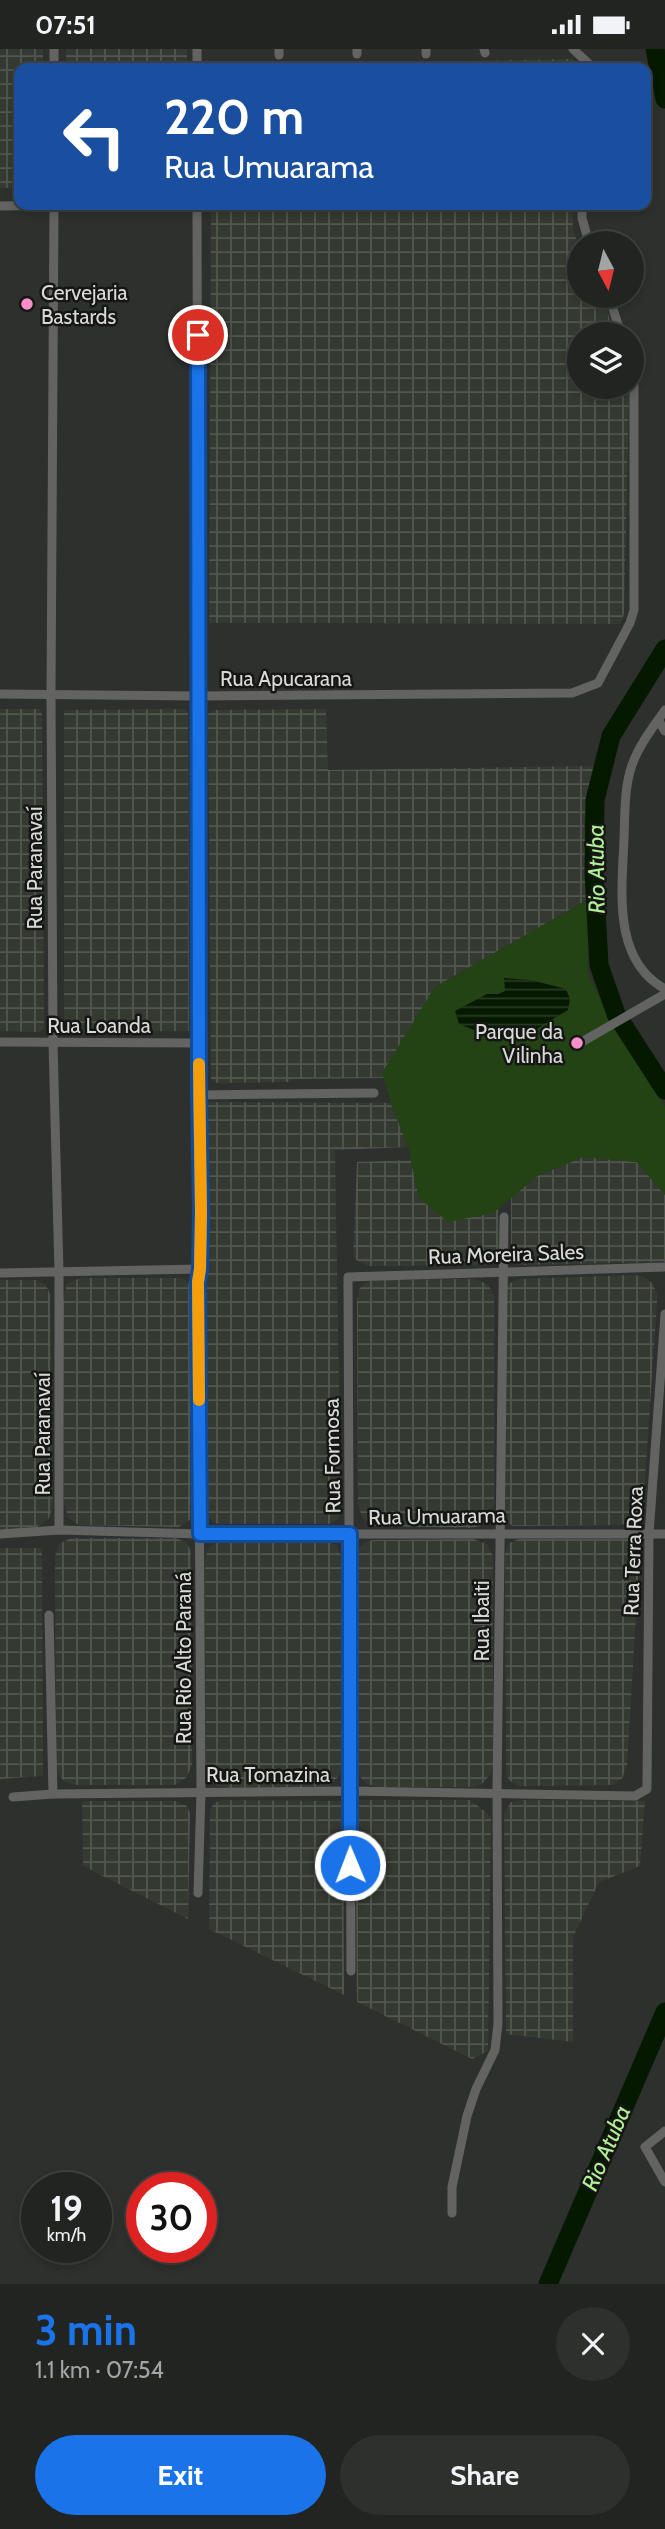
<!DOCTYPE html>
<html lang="en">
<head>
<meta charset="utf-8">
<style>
  :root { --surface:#222421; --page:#2e302e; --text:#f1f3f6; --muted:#a2a4a5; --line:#3f413f; --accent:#1a73e8 }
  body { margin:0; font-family:Cabin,sans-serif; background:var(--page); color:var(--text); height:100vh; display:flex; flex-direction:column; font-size:26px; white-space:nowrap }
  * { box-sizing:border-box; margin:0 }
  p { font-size:23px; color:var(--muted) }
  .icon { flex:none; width:38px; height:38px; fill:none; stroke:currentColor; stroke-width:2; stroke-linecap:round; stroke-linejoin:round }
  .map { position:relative; height:2235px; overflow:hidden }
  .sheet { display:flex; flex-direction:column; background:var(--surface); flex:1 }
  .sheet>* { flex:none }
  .hud { position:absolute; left:14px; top:14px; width:637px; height:147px; border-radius:14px; box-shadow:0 4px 10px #0003,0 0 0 2px var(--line); background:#1a4fa0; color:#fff; overflow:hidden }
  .needle { width:46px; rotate:173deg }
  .fabs { position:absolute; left:567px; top:182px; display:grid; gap:14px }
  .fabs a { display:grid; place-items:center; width:77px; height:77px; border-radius:50%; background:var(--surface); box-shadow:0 4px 10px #0003,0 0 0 2px var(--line); font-size:35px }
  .speed { position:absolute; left:21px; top:2123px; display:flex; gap:14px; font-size:35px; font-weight:700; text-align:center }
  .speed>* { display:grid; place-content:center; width:91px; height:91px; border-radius:50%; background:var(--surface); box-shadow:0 4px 10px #0003,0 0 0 2px var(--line); line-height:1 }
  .speed small { font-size:18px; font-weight:400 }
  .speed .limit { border:10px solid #d22; background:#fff; color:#111 }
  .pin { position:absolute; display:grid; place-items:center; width:60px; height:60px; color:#fff; margin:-30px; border:4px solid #fff; border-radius:50%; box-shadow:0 2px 7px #0007 }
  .me { position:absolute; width:77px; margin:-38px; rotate:359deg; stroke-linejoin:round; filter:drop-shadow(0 0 5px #0008) }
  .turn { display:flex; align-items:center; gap:24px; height:147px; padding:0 35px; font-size:32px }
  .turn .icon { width:91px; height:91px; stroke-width:2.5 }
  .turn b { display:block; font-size:49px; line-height:60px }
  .round { display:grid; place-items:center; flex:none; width:74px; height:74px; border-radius:37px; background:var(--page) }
  .overview { display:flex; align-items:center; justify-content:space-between; height:119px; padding:0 35px }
  h1 { font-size:42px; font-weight:700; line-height:52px; color:var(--accent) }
  .cta { display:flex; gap:14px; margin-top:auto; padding:14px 35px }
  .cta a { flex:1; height:80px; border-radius:42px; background:var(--accent); color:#fff; font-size:28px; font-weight:700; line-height:80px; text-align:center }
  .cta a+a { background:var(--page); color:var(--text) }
  .status { display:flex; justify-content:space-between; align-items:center; height:49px; padding:0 35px; background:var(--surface); direction:ltr }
  .status svg { height:19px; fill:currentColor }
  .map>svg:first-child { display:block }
  .industrial { fill:url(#industrial-grid) }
  .park { fill:#234314 }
  .water { fill:url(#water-rules) }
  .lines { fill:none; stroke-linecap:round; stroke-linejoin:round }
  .river { stroke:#051900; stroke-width:19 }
  .street { stroke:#636462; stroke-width:9 }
  .route-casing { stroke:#114b97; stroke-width:18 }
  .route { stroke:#1a73e8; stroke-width:12 }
  .slow { stroke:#f59e0b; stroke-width:12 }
  .poi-dot { fill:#f98fc9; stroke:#161715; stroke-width:2.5 }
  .labels { text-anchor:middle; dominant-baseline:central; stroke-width:5; stroke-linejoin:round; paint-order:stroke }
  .poi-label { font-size:21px; fill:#d8dad8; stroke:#161715; text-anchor:start }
  .street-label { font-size:21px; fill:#d8dad8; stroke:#161715 }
  .water-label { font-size:23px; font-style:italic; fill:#b1f097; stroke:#161715 }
</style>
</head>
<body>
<div class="status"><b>07:51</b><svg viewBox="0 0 49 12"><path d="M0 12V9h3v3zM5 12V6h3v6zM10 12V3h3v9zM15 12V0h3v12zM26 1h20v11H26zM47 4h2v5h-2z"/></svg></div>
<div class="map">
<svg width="665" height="2235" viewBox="0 0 665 2235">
  <defs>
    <pattern id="industrial-grid" width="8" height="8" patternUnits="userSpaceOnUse" patternTransform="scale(1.75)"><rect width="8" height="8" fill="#343a31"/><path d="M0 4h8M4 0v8" fill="none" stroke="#51564e"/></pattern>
    <pattern id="water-rules" width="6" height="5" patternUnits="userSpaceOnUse" patternTransform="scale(1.75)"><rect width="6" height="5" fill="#051900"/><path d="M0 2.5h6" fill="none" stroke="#293a24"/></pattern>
  </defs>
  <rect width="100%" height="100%" fill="#2d302c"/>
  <g class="industrial">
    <polygon points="0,0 43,0 43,19 19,19 19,139 0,139"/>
    <rect x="66" y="0" width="121" height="19"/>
    <polygon points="573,10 576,14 576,19 211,19 211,17"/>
    <polygon points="211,156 572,156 573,180 579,199 579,247 604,247 613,285 579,285 579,338 626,338 629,346 624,565 620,575 209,574"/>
    <polygon points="0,660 39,660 42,663 44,979 40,983 0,982"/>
    <polygon points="185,660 188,664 189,982 64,983 64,661"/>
    <polygon points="326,660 328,721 594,717 584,771 587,851 435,938 384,1029 291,1030 290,1033 217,1034 211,1030 208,665 212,661"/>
    <polygon points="208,1053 391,1054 408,1098 335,1101 341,1463 337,1471 329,1475 218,1475 212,1472 206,1463 204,1265 207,1238"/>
    <polygon points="583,1108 637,1113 665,1146 665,1213 519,1216 514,1214 511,1208 511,1149 537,1127"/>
    <polygon points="411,1111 419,1149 498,1160 499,1205 495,1214 486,1216 369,1217 356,1211 353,1206 357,1113"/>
    <polygon points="635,1226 644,1228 652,1234 657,1244 657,1254 643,1458 640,1469 633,1474 619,1476 512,1477 506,1471 504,1458 506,1236 519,1230"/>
    <polygon points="81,1229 180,1229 186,1231 193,1240 196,1457 191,1470 179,1478 78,1476 68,1468 64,1454 63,1251 67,1234"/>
    <polygon points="474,1230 488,1235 494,1247 494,1457 492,1465 482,1476 473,1479 372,1477 362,1468 358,1454 357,1253 359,1240 365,1234 373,1231"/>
    <polygon points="0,1231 36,1231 46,1236 50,1245 53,1459 48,1471 32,1481 0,1480"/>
    <polygon points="71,1489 175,1489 186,1493 191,1502 192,1715 187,1728 175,1736 74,1736 65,1733 59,1726 56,1712 55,1507 59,1495"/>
    <polygon points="473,1490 487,1495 493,1507 493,1716 491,1725 481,1736 472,1738 379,1738 367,1735 360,1728 357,1714 356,1513 358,1500 364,1494 372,1491"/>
    <polygon points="519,1490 629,1490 637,1493 640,1500 627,1716 622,1730 613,1736 519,1737 510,1732 506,1726 505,1504 509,1494"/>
    <polygon points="322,1491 336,1496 342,1508 342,1717 340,1726 330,1736 321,1739 228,1739 215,1736 209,1729 206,1715 205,1514 207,1501 213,1495 221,1492"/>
    <polygon points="0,1499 42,1499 43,1727 0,1730"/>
    <polygon points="222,1751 343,1752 344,1946 209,1880 210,1761 214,1754"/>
    <polygon points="355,1751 471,1751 491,1768 488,2002 472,2010 357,1953"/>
    <polygon points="521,1751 645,1752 640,1817 599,1833 573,1888 573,1993 506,1985 504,1764 511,1753"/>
    <polygon points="82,1752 175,1752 187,1757 190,1764 188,1870 83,1817"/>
  </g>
  <polygon class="park" points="587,851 588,925 615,979 665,1058 665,1146 637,1113 583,1108 537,1127 493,1164 448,1173 419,1149 408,1098 391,1054 382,1024 435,938"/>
  <polygon class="water" points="504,929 531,931 566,940 570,950 568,961 528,985 518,987 507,979 474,981 459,975 455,962 487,945 498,945 505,942"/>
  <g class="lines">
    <g class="river">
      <polyline points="655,0 665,50"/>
      <polyline points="665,600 611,687 595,751 594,824 599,916 616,965 665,1041"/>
      <polyline points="548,2235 665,1963"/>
    </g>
    <g class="street">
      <polyline points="54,0 54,19"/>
      <polyline points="197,0 197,19"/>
      <polyline points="357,0 357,5"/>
      <polyline points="426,0 426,5"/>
      <polyline points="484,0 485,4"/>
      <polyline points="573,0 589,15"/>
      <polyline points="279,6 279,0"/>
      <polyline points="54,156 51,645 53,994 59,1223 59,1481"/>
      <polyline points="197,156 199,1046 201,1163 200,1220 198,1232 201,1743 198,1844"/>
      <polyline points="582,156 582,169 589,194"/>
      <polyline points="0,157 63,156"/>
      <polyline points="609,247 621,285"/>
      <polyline points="0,645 197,647 572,644 598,634 630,574 634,561 634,334 632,321"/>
      <path d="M665,661C653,678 639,696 632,716C624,739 625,765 624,790C622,841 612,911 665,940"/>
      <polyline points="658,671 665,682"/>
      <polyline points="0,993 199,994"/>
      <polyline points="580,994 665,945"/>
      <polyline points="199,1046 374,1044"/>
      <polyline points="0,1224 200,1220"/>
      <polyline points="0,1485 59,1481 200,1485 665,1485"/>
      <polyline points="49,1566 53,1745"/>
      <polyline points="13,1748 53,1745 350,1742 635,1747 647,1740 649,1485 665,1265"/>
      <polyline points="351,1922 348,1228 665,1218"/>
      <polyline points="665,2082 645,2098 665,2133"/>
      <polyline points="452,2164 452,2138 467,2067 476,2040 495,2001 498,1975 497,1744 504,1168"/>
    </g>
  </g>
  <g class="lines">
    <g class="route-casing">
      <polyline id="route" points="198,286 199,1046 201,1163 200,1220 198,1233 200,1485 350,1485 350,1816"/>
    </g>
    <use href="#route" class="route"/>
    <polyline class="slow" points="199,1351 198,1233 200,1220 201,1163 199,1015"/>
  </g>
  <g class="poi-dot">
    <circle cx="27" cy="255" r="7"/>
    <circle cx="577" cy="994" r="7"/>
  </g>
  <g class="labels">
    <g class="poi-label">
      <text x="41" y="243">Cervejaria<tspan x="41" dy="24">Bastards</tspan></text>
      <text x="563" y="982" text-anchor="end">Parque da<tspan x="563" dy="24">Vilinha</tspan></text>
    </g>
    <g class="street-label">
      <text x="286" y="629">Rua Apucarana</text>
      <text transform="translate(34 819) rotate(-90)">Rua Paranavaí</text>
      <text x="99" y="976">Rua Loanda</text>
      <text transform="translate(506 1205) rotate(-2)">Rua Moreira Sales</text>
      <text transform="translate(42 1385) rotate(-90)">Rua Paranavaí</text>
      <text transform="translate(332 1407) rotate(-91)">Rua Formosa</text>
      <text transform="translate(437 1467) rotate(-1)">Rua Umuarama</text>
      <text transform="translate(633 1502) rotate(-88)">Rua Terra Roxa</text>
      <text transform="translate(481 1572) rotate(-90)">Rua Ibaiti</text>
      <text transform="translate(183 1609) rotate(-90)">Rua Rio Alto Paraná</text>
      <text x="268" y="1725">Rua Tomazina</text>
    </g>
    <g class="water-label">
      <text transform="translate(596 820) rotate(-91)">Rio Atuba</text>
      <text transform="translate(606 2099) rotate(-67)">Rio Atuba</text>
    </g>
  </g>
</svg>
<div class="fabs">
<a><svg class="needle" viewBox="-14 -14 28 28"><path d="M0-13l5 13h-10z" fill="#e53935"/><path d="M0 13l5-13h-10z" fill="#a2a4a5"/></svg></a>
<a><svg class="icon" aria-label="layers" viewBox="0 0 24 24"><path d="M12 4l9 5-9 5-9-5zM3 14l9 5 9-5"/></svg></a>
</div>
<div class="speed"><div>19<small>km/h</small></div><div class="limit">30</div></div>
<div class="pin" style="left:198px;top:286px;background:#d93025"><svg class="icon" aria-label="arrive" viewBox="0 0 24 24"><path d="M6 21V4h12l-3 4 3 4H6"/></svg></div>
<svg class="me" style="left:350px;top:1816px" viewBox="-20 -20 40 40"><circle r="17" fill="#1a73e8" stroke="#fff" stroke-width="3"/><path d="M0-11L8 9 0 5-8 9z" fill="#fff"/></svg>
<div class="hud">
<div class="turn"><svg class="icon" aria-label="left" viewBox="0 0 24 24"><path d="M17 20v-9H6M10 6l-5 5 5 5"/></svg><div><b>220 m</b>Rua Umuarama</div></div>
</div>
</div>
<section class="sheet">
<div class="overview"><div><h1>3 min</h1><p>1.1 km · 07:54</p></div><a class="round"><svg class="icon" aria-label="close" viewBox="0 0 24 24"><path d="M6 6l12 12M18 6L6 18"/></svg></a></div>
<div class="cta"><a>Exit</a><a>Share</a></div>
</section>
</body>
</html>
